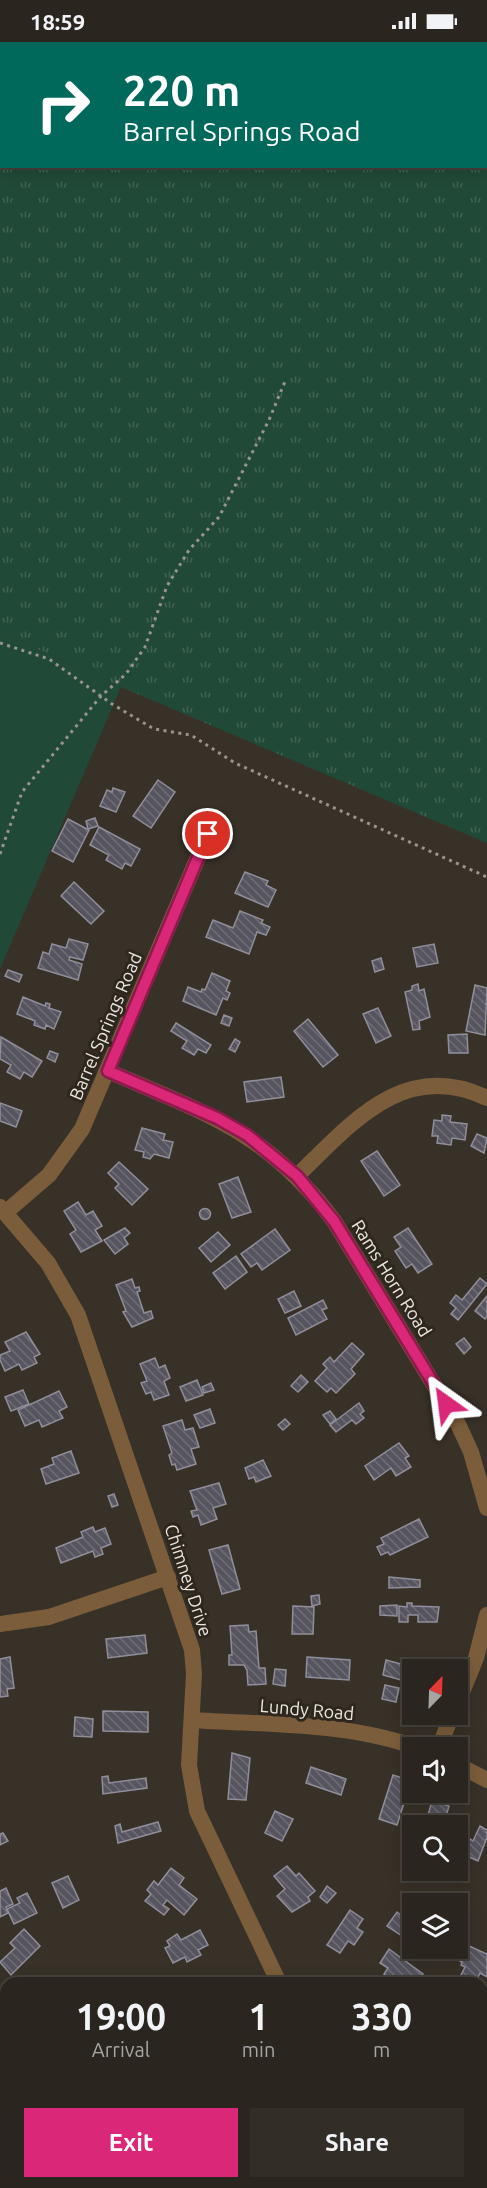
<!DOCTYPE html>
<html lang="en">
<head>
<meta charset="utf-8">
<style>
  :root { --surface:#2a251e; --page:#322d27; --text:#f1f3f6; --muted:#a5a5a4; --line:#46423c; --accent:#db2777 }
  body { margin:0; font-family:Ubuntu,sans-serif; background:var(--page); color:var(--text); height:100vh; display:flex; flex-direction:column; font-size:22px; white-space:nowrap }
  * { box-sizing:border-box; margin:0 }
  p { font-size:20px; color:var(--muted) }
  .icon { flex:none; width:33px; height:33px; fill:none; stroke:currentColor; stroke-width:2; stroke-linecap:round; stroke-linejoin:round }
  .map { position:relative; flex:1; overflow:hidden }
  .details { position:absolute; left:0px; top:1935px; width:488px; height:212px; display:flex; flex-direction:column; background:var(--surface); border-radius:18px 18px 0 0; box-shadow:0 3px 15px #0003,0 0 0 2px var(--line) }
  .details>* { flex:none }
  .banner { position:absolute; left:0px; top:0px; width:488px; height:126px; box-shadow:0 3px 15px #0003,0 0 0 2px var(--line); background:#00695c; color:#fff; overflow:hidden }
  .needle { width:39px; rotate:23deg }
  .controls { position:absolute; left:402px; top:1617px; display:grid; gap:12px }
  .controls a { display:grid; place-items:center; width:66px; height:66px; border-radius:0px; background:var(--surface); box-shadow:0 3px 15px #0003,0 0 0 2px var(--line); font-size:30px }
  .pin { position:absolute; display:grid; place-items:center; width:51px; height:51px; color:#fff; margin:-26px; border:3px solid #fff; border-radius:50%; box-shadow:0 2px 6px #0007 }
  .me { position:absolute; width:66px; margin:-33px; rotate:329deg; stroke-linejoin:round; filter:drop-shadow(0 0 4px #0008) }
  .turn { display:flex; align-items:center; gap:21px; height:126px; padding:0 24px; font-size:27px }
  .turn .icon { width:78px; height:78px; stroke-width:2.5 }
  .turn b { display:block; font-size:42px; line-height:51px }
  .eta { display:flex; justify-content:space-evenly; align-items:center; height:102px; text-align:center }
  .eta b { font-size:36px; font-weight:600; line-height:42px }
  .cta { display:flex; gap:12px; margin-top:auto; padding:12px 24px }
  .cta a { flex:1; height:69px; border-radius:0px; background:var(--accent); color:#fff; font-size:24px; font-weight:600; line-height:69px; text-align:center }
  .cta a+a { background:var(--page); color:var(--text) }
  .status { display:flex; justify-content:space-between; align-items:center; height:42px; padding:0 30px; background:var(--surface); direction:ltr }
  .status svg { height:16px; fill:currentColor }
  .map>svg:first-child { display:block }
  .grass { fill:url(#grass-tufts); fill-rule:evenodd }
  .green { fill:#214938 }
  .building { fill:url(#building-back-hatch); stroke:#908e9b; stroke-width:1.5 }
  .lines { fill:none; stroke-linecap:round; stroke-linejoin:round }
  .path { stroke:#9a948d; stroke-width:3; stroke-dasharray:3 4.5; stroke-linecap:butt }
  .street { stroke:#7c5d3b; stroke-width:16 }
  .route-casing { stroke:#8e194d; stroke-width:15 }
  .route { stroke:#db2777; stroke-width:10 }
  .labels { text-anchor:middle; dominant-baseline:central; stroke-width:6; stroke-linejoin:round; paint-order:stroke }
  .street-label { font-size:18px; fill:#ebe6e0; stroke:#2e271e }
</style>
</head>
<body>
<div class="status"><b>18:59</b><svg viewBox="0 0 49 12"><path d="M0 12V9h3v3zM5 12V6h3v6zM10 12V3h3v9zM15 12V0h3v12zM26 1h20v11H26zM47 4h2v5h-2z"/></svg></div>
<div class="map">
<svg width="487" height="2146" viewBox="0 0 487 2146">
  <defs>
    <pattern id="grass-tufts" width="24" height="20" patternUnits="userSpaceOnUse" patternTransform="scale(1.5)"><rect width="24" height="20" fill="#214938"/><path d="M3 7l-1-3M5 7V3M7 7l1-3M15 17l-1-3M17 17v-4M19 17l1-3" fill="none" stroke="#416354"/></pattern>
    <pattern id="building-back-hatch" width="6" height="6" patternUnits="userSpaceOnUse" patternTransform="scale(1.5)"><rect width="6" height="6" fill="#56545f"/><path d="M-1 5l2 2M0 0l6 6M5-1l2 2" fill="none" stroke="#6e6d76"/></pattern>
  </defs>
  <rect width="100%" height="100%" fill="#383128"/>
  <path class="grass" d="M0,0H487V801L121,645L0,590ZM2,2H486V124H2Z"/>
  <polygon class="green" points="0,590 121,645 0,927"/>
  <g class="building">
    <polygon points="158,738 175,750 151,786 133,774"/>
    <polygon points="113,746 125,750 116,770 100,764 107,748 112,750"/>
    <polygon points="95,776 98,784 88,787 86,779"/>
    <polygon points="68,777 89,788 73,820 52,809"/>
    <polygon points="99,785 140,807 131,824 125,821 122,827 106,818 109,813 90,803"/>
    <polygon points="245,830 268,839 266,843 276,848 268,865 235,851"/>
    <polygon points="74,840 104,869 91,882 61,854"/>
    <polygon points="240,869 263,878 261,881 270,885 266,893 257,890 249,912 206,895 213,878 233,886"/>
    <polygon points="69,897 88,902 83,918 70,915 69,918 82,922 78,938 38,926 43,910 49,912 52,902 66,906"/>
    <polygon points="434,902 438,921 417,925 413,906"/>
    <polygon points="381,916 384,927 375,930 372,919"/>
    <polygon points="8,928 22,933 19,940 5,934"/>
    <polygon points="212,931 230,939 226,949 230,951 227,958 223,956 216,973 183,959 188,945 201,950 202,947 205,948"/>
    <polygon points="418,942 419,949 424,947 430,975 419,979 420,987 413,988 405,950 412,948 412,944"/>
    <polygon points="475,943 487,946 485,993 466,989"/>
    <polygon points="23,955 45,964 46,961 50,962 49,966 61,970 54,987 46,983 45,987 34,983 35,979 17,972"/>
    <polygon points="378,966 391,994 376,1001 363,972"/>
    <polygon points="224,973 232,976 229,984 221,981"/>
    <polygon points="308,977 338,1013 323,1025 294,989"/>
    <polygon points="176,981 211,1003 206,1011 198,1007 194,1013 182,1006 187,999 171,989"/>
    <polygon points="467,992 468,1011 449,1011 448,993"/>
    <polygon points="1,995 42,1019 32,1035 24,1030 20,1037 7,1030 11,1023 0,1017"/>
    <polygon points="235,997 240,1000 235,1010 229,1007"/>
    <polygon points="50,1009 58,1012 55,1020 47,1016"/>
    <polygon points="281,1035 284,1055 247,1060 244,1040"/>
    <polygon points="0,1061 22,1069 16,1085 0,1079"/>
    <polygon points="442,1073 451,1074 450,1080 467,1082 465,1098 452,1096 451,1103 437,1101 438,1094 432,1094 434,1078 442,1079"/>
    <polygon points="142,1086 165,1092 163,1098 173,1100 169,1116 154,1112 150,1117 143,1115 144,1110 135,1108"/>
    <polygon points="477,1092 487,1096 484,1111 471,1104"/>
    <polygon points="377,1109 400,1143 384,1154 361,1119"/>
    <polygon points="119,1120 148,1147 132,1163 115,1146 119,1142 108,1131"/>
    <polygon points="238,1135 251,1170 232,1176 219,1142"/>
    <polygon points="78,1160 86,1173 93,1169 102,1184 95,1188 102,1199 81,1210 70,1192 76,1188 64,1169"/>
    <circle cx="205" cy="1172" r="5.5"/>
    <polygon points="125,1186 130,1191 124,1196 128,1202 115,1212 104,1198"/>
    <polygon points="408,1186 432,1222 418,1231 412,1222 406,1226 395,1209 401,1205 394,1195"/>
    <polygon points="275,1187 290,1208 262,1228 257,1221 251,1225 241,1212"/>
    <polygon points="218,1190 230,1203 211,1220 199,1206"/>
    <polygon points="236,1214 247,1230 225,1247 213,1231"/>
    <polygon points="480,1236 487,1242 458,1278 451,1272 456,1266 450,1261 456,1253 462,1258"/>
    <polygon points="132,1237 135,1246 139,1245 140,1249 137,1250 144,1271 151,1269 153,1276 132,1285 123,1270 126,1269 116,1243"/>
    <polygon points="294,1249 301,1264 285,1271 278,1257"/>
    <polygon points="487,1254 487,1275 485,1277 475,1269"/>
    <polygon points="323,1258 327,1266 322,1268 327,1277 296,1293 288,1276"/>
    <polygon points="26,1290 40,1312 34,1315 37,1321 22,1328 19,1322 5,1329 0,1318 0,1313 10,1309 5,1300"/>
    <polygon points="464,1296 471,1305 464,1312 456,1302"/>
    <polygon points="352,1301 364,1312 351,1327 355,1332 336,1351 331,1346 327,1350 315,1339 327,1326 323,1322 330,1315 334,1320"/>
    <polygon points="155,1316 159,1326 165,1323 170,1336 164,1339 169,1353 154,1358 151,1350 146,1352 141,1341 147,1339 140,1322"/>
    <polygon points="301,1333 308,1340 298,1350 291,1344"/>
    <polygon points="197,1338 203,1353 186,1359 180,1345"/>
    <polygon points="211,1341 214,1348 204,1351 202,1345"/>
    <polygon points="23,1348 29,1362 11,1369 5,1355"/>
    <polygon points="59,1349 67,1365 59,1369 63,1376 42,1385 39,1378 25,1384 18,1368"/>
    <polygon points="359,1361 364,1369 360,1372 364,1376 356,1382 352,1378 336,1390 330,1383"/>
    <polygon points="210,1367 215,1381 200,1386 194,1373"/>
    <polygon points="330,1369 336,1377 330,1382 323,1373"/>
    <polygon points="285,1377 290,1382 283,1388 278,1383"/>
    <polygon points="182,1378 185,1388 193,1386 199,1405 191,1407 196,1422 177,1428 175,1422 172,1423 169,1413 172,1411 163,1384"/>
    <polygon points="399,1401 409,1414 405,1416 411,1425 396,1434 391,1426 374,1438 365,1424"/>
    <polygon points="71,1409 79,1431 46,1442 41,1427 54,1422 52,1416"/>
    <polygon points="263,1418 271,1434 256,1440 254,1435 249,1437 245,1426"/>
    <polygon points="219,1441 226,1462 213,1466 217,1477 201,1483 198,1473 193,1475 191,1469 197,1468 190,1449"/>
    <polygon points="114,1452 118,1463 112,1465 108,1454"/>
    <polygon points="419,1477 428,1495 390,1513 388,1510 381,1513 377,1505 384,1502 381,1496"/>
    <polygon points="93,1485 95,1490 105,1486 111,1502 101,1506 103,1512 95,1515 93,1509 61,1521 56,1506 83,1495 81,1490"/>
    <polygon points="228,1503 240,1547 222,1552 209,1508"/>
    <polygon points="389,1535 420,1538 420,1545 389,1546"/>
    <polygon points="319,1553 320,1562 312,1564 311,1554"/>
    <polygon points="407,1561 412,1561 412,1564 439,1565 437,1580 418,1580 418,1573 408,1573 408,1580 399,1580 399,1564 407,1565"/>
    <polygon points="397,1563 397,1574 380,1573 380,1564"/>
    <polygon points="293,1564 314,1565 313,1592 292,1592"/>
    <polygon points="248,1583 249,1590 256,1589 259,1626 265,1626 266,1642 248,1643 247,1628 244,1623 229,1623 229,1613 232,1613 230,1584"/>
    <polygon points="145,1593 147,1611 108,1616 106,1597"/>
    <polygon points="10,1615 14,1646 7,1647 8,1654 0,1655 0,1617"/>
    <polygon points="307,1615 350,1618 349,1638 306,1635"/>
    <polygon points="386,1618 423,1628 412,1628 412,1641 383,1633"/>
    <polygon points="275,1627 286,1628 285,1644 273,1642"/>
    <polygon points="385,1643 399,1646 396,1660 382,1657"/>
    <polygon points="103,1669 148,1670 148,1690 103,1689"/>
    <polygon points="75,1675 93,1677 92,1695 74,1694"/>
    <polygon points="232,1711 250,1716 246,1758 228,1757"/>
    <polygon points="311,1725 346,1737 341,1753 306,1741"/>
    <polygon points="393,1733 411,1739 397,1783 379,1777"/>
    <polygon points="108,1734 109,1741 146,1736 147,1746 103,1752 102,1735"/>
    <polygon points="432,1759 449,1764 444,1781 449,1784 426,1780"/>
    <polygon points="275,1769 293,1777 282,1799 265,1791"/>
    <polygon points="158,1780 161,1789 118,1801 115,1784 120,1782 122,1790"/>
    <polygon points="480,1784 487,1788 487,1795 478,1819 469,1815 466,1822 458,1818 458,1788 463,1790 459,1798 468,1802 470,1797 473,1799"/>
    <polygon points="3,1791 8,1799 0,1803 0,1792"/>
    <polygon points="287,1824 296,1834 299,1831 315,1849 308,1855 310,1859 292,1870 277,1854 285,1847 274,1834"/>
    <polygon points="171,1826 184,1836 179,1843 197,1857 184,1873 167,1858 163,1863 169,1867 164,1873 145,1859 151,1852 147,1848 154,1839 158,1843"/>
    <polygon points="68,1834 79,1858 63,1866 52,1841"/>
    <polygon points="327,1844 336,1851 327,1861 320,1855"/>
    <polygon points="6,1846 13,1862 6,1865 8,1871 0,1875 0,1849"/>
    <polygon points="27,1851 37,1871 14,1882 7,1867 20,1861 17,1856"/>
    <polygon points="350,1868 363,1877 357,1886 363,1890 354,1903 348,1899 340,1911 327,1903"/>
    <polygon points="397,1870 408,1879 403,1886 406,1889 402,1894 387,1884"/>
    <polygon points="24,1887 40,1904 11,1933 0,1920 15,1906 10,1901"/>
    <polygon points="200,1888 208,1903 198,1908 201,1913 187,1920 185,1915 173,1921 165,1906 170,1904 167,1899 177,1892 181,1898"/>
    <polygon points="458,1899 487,1912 487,1935 480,1931 475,1941 457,1941 465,1925 461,1923 462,1920 450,1914 454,1906 458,1906"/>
    <polygon points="389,1907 423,1932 417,1941 395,1941 384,1932 388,1926 380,1921"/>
    <polygon points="172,2140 195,2140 196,2141 187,2146 175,2146"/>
    <polygon points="390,2140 420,2140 418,2146 399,2144 396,2146"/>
  </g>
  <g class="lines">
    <g class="path">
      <polyline points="281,0 285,2"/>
      <polyline points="486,41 487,41"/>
      <polyline points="0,601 49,617 112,662 154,687 191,693 235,721 487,835"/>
      <polyline points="0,812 22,750 101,654 126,632 145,605 167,544 189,508 219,475 269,378 286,337"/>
    </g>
    <g class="street">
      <path d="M108,1029C205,1071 268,1090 334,1179L458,1382L471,1410L487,1466"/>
      <path d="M297,1134C351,1082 404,1016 487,1056"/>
      <polyline points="0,1165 48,1221 78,1273 192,1608 194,1632 189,1723 197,1769 279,1941"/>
      <polyline points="6,1170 49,1133 82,1087 208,792"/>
      <polyline points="0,1582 49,1575 168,1535"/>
      <polyline points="458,1660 476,1616 487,1573"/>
      <path d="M192,1678C266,1683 347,1680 418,1706"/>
      <polyline points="439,1706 452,1672"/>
      <polyline points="458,1723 487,1738"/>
      <polyline points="0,2045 6,2060"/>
      <polyline points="482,2053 487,2055"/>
      <polyline points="38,2140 41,2146"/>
      <polyline points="323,2146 325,2140"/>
    </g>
  </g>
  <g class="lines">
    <g class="route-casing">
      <polyline id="route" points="208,792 108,1029 217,1076 247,1093 297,1134 334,1179 446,1362"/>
    </g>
    <use href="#route" class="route"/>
  </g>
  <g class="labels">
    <g class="street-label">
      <text transform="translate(105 984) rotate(-67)">Barrel Springs Road</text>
      <text transform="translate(392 1236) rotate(58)">Rams Horn Road</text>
      <text transform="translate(189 1538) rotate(72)">Chimney Drive</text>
      <text transform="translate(307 1667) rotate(5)">Lundy Road</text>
    </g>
  </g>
</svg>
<div class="controls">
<a><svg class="needle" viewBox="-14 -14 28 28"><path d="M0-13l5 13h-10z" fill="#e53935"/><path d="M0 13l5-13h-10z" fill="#a5a5a4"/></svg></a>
<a><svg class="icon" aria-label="sound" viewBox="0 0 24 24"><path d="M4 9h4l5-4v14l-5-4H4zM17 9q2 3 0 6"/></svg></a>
<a><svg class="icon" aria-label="search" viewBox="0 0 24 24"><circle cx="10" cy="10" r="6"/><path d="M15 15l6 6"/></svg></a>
<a><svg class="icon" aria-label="layers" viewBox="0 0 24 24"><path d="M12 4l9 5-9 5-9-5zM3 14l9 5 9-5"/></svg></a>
</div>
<div class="pin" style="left:208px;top:792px;background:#d93025"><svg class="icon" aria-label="arrive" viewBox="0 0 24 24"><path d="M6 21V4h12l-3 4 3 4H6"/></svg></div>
<svg class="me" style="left:446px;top:1362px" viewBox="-20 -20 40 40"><path d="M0-17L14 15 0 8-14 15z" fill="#db2777" stroke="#fff" stroke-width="4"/></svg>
<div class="banner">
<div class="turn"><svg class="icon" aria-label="right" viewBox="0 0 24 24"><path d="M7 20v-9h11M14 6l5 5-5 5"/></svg><div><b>220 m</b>Barrel Springs Road</div></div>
</div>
<section class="details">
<div class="eta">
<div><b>19:00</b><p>Arrival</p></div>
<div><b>1</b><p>min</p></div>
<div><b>330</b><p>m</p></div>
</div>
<div class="cta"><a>Exit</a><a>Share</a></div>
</section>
</div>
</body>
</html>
